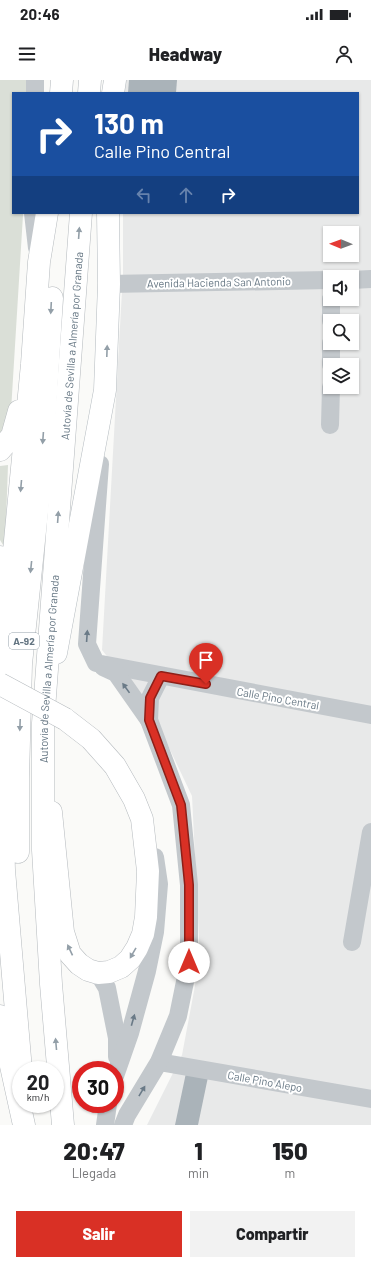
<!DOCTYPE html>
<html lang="es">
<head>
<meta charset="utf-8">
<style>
  :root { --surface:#fff; --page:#f2f2f2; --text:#202124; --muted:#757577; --accent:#d93025 }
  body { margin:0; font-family:Barlow,sans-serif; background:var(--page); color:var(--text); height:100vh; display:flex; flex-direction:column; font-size:15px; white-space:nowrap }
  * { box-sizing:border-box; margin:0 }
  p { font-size:13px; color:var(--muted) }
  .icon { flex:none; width:22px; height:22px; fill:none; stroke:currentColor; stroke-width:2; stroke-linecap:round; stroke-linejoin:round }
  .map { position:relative; height:1045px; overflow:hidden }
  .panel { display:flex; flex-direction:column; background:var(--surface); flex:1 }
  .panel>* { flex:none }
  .banner { position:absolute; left:12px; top:12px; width:347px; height:122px; border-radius:0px; box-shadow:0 1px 3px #0004; background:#1a4fa0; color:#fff; overflow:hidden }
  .needle { width:26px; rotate:271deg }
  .buttons { position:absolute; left:323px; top:146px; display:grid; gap:8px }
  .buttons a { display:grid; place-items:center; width:36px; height:36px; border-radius:0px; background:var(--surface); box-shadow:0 1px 3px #0004; font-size:20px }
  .speed { position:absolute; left:12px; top:981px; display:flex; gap:8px; font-size:20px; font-weight:700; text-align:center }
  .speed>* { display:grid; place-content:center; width:52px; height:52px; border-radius:50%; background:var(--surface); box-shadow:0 1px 3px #0004; line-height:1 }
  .speed small { font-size:10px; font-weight:400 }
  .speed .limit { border:6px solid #d22; background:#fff; color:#111 }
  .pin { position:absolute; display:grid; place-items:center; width:34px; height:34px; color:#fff; margin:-41px -17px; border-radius:50% 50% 50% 0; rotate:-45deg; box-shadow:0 0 4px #0007 }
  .pin .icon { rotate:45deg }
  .me { position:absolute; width:44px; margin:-22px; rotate:0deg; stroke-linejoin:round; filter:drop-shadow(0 0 3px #0008) }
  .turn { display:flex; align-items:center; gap:14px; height:84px; padding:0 16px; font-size:18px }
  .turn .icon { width:52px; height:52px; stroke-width:2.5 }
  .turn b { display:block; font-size:28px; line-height:34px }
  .lanes { display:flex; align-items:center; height:38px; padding:0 16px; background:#0003; justify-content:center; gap:20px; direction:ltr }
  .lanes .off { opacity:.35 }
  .eta { display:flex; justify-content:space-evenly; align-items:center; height:68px; text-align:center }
  .eta b { font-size:24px; font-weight:800; line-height:28px }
  .button { display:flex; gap:8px; margin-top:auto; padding:8px 16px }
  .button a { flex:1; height:46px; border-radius:0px; background:var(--accent); color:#fff; font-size:16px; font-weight:800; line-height:46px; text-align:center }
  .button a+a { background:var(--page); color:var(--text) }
  .status { display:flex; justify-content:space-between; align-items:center; height:28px; padding:0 20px; background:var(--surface); direction:ltr }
  .status svg { height:11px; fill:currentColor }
  header { display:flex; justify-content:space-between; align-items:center; height:52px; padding:0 16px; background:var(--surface); font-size:18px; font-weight:800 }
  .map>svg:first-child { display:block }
  .built { fill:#e8e9e9; fill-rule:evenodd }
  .green { fill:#dadfd7 }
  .building { fill:#aab3b9 }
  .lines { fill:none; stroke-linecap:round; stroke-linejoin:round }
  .secondary-casing { stroke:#b3babf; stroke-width:23 }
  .primary-casing { stroke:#b5babe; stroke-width:23 }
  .highway-casing { stroke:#b4b9bd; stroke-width:23 }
  .street { stroke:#c3c8cc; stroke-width:18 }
  .secondary { stroke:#fff; stroke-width:22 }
  .primary { stroke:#fff; stroke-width:22 }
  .highway { stroke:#fff; stroke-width:22 }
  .primary-bridge-casing { stroke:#b5babe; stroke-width:23; stroke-linecap:butt }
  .primary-bridge { stroke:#fff; stroke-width:22 }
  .oneway { fill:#939fa8 }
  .oneway2 { fill:#6a7a87 }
  .route-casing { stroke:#8d1f18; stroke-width:10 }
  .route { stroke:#d93025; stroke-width:7 }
  .labels { text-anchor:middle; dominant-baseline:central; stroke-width:4; stroke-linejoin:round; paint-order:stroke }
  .shield { fill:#fff; stroke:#939fa8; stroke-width:1 }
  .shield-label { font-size:10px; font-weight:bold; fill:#657683 }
  .street-label { font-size:11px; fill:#657683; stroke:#fff }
</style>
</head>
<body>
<div class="status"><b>20:46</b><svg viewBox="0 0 49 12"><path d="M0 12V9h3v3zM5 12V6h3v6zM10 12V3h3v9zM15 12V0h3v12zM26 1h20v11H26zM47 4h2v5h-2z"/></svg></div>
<header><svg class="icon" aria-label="menu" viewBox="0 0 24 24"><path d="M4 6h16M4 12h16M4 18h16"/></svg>Headway<svg class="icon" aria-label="person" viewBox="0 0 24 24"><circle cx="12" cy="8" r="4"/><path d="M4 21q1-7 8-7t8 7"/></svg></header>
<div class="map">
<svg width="371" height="1045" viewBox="0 0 371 1045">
  <rect width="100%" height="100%" fill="#fafaf8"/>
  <path class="built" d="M124,0H371V1045H147L182,975L200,879L192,716L153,634L102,570L123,193V133H358V13H122ZM330,153H352V175H330ZM330,197H352V219H330ZM330,241H352V263H330ZM330,285H352V307H330Z"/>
  <g class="green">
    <polygon points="0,0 27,0 26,13 13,13 13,133 23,133 23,135 11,331 0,355"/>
    <polygon points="8,385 6,441 8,473 0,460 0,386"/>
  </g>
  <g class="building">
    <polygon points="129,0 177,0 176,13 128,13"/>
    <polygon points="186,993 208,997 198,1045 175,1045"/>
  </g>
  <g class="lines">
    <g class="secondary-casing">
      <g id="secondary">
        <polyline points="113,13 115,0"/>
        <polyline points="56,573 105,310 109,204 108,133"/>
      </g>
    </g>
    <g class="primary-casing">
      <g id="primary">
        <polyline points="0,477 5,513"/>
        <polyline points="51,732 63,852 70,874 79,884 88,890 98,893 109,892 121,887 130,879 137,868 143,854 146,837 148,791 142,739 134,719 115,686 91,659 65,639"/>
      </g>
    </g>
    <g class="highway-casing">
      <g id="highway">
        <polyline points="61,13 62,0"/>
        <polyline points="89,13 90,0"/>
        <polyline points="0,370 12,356 19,331"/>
        <polyline points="18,772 18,698 21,584 41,394 52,218"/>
        <polyline points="0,936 24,1045"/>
        <polyline points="21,990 4,790 2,727 1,662 5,565 32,284 39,182 47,133"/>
        <path id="s1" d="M63,1045L51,904L43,770V643L81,133"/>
      </g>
    </g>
    <g class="street">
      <polyline points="35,13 35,0"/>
      <polyline points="33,133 37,168"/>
      <polyline points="352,200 371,199"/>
      <polyline points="109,204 330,200"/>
      <polyline points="331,241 331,219"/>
      <polyline points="331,285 331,263"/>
      <polyline points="330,345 331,307"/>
      <polyline points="100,384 87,564 96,583 371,635"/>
      <polyline points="103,587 116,593 149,640"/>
      <polyline points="352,862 371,752"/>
      <polyline points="98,893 107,908 117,958 117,977"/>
      <polyline points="159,982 371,1019"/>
      <polyline points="115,996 130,953 147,891 155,852 159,804 155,777"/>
      <polyline points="105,1045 108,1024"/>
      <polyline points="123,1045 127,1035 159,982 178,936 189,882 189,805 181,725 149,640 150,618 161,596"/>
    </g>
    <use href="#secondary" class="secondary"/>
    <use href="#primary" class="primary"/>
    <use href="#highway" class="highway"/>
    <g class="primary-bridge-casing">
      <polyline id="primary-bridge" points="0,604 65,639"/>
    </g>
    <use href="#primary-bridge" class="primary-bridge"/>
  </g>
  <defs><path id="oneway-solid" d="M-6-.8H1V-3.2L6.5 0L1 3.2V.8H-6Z"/></defs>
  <g class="oneway">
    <use href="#oneway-solid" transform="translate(79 153) rotate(-86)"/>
    <use href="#oneway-solid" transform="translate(51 228) rotate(93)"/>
    <use href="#oneway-solid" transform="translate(107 271) rotate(-88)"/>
    <use href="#oneway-solid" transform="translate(43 358) rotate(94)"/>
    <use href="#oneway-solid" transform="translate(21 406) rotate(95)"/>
    <use href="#oneway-solid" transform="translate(58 437) rotate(-86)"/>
    <use href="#oneway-solid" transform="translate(31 487) rotate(96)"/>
    <use href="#oneway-solid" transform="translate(20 645) rotate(92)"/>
    <use href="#oneway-solid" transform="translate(70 870) rotate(-115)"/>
    <use href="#oneway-solid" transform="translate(133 873) rotate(120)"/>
    <use href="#oneway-solid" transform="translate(56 964) rotate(-95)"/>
  </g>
  <g class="oneway2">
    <use href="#oneway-solid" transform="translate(87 556) rotate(-86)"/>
    <use href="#oneway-solid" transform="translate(126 608) rotate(-126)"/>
    <use href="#oneway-solid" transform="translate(133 940) rotate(-74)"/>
    <use href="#oneway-solid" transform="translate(142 1011) rotate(-59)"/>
  </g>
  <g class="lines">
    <g class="route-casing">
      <polyline id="route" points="189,882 189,805 181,725 149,640 150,618 161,596 206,604"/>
    </g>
    <use href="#route" class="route"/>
  </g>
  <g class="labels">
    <rect class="shield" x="9" y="553" width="30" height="16" rx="3"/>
    <g class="shield-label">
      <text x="24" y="561">A-92</text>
    </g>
    <g class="street-label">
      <text transform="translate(219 202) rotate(-1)">Avenida Hacienda San Antonio</text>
      <text stroke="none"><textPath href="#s1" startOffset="781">Autovía de Sevilla a Almería por Granada</textPath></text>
      <text stroke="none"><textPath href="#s1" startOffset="457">Autovía de Sevilla a Almería por Granada</textPath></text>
      <text transform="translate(278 618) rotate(10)">Calle Pino Central</text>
      <text transform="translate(265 1001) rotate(10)">Calle Pino Alepo</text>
    </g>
  </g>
</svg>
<div class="buttons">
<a><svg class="needle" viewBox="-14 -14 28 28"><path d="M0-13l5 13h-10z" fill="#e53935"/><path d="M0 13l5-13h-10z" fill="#757577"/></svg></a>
<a><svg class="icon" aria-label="sound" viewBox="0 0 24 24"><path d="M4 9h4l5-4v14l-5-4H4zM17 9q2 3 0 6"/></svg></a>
<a><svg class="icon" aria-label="search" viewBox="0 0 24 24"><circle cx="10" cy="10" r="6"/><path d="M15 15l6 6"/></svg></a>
<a><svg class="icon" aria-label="layers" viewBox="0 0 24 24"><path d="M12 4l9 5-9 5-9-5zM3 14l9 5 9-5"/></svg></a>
</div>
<div class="speed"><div>20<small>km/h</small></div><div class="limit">30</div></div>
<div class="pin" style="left:206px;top:604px;background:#d93025"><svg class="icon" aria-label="arrive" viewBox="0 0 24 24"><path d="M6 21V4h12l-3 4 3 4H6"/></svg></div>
<svg class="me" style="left:189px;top:882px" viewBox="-20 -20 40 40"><circle r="19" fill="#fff"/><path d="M0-13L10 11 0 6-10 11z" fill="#d93025"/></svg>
<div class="banner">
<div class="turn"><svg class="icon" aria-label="right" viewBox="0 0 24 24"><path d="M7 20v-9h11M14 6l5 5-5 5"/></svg><div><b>130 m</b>Calle Pino Central</div></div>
<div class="lanes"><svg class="icon off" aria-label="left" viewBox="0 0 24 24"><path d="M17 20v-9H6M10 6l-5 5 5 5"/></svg><svg class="icon off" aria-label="ahead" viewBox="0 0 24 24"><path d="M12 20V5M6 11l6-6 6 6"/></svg><svg class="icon" aria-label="right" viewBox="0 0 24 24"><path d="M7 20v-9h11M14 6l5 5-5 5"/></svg></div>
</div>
</div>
<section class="panel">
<div class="eta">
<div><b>20:47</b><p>Llegada</p></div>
<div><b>1</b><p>min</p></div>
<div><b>150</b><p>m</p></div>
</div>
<div class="button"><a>Salir</a><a>Compartir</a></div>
</section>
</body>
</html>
